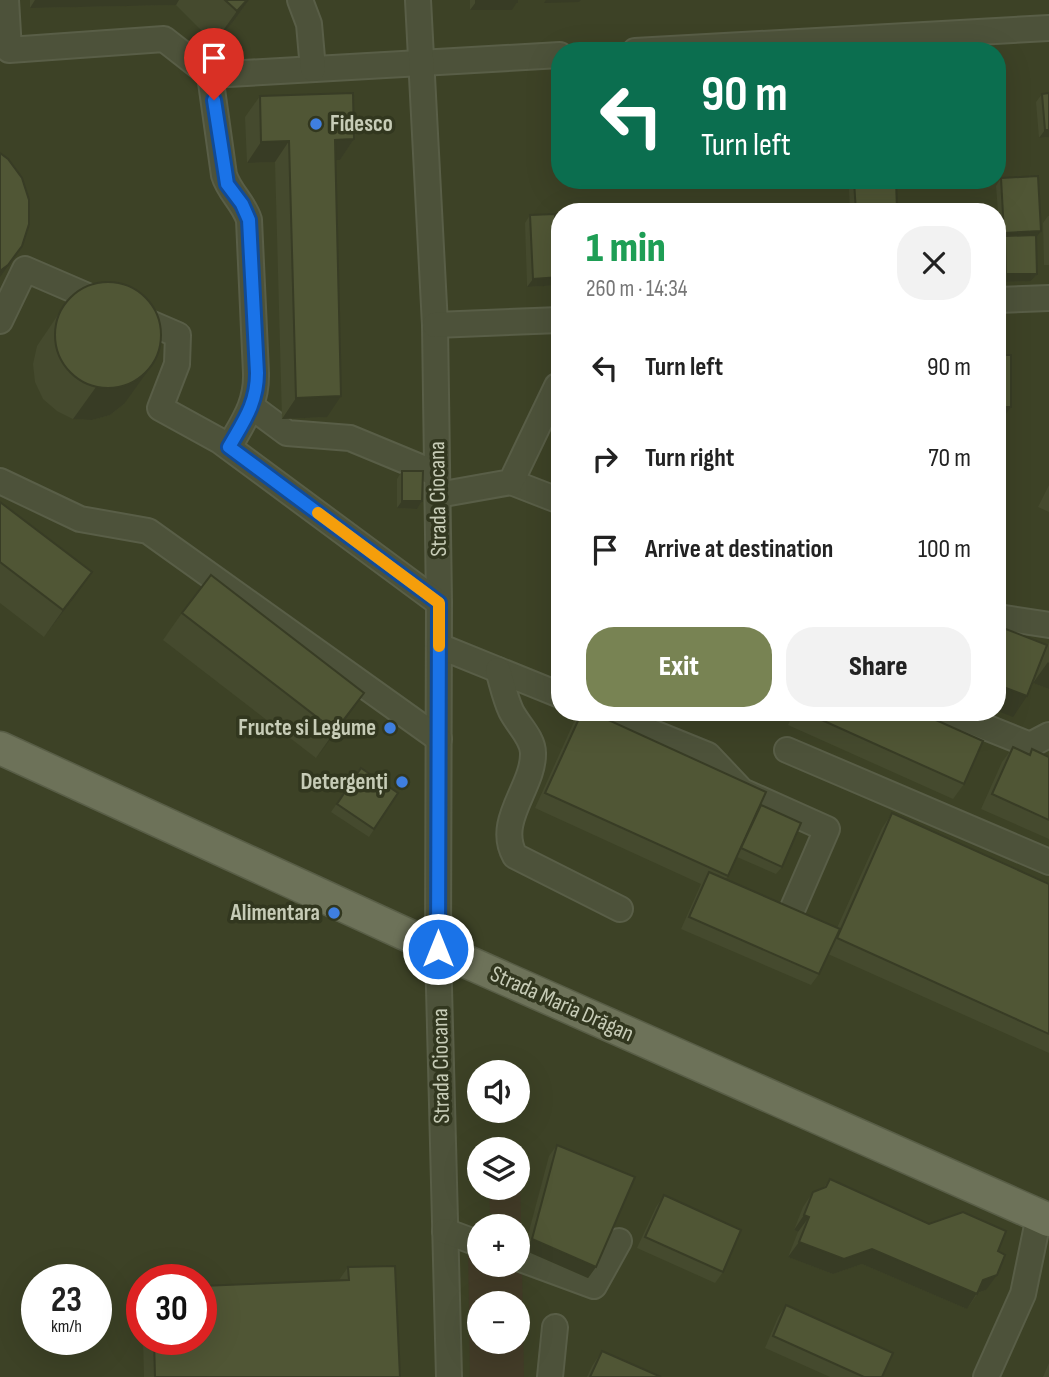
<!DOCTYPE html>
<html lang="en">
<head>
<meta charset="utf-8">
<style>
  :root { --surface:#fff; --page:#f2f2f2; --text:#222; --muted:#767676; --accent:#788353 }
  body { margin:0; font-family:"Sofia Sans Condensed",sans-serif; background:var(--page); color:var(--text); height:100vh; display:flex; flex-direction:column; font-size:26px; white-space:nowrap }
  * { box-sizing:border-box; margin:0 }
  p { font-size:23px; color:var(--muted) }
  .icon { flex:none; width:38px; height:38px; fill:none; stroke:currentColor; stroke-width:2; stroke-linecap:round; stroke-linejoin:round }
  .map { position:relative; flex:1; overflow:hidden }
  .panel { position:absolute; left:551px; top:203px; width:455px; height:518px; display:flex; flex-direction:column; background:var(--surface); border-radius:28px; box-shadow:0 7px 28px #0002 }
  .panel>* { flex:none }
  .banner { position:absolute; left:551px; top:42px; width:455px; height:147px; border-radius:28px; box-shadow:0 7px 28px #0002; background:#0b6e4f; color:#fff; overflow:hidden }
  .fabs { position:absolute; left:467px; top:1060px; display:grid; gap:14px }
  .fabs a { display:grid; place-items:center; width:63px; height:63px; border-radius:50%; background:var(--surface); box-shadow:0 7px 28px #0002; font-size:35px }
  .speed { position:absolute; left:21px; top:1264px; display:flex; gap:14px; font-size:35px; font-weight:700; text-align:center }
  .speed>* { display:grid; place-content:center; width:91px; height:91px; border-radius:50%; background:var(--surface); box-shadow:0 7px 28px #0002; line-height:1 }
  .speed small { font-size:18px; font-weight:400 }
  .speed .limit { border:10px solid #d22; background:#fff; color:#111 }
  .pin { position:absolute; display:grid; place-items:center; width:60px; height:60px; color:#fff; margin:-72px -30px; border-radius:50% 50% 50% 0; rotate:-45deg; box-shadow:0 0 7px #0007 }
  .pin .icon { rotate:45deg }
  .me { position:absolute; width:77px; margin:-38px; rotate:0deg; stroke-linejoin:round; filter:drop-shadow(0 0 5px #0008) }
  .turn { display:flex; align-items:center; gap:24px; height:147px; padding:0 35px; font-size:32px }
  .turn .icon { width:91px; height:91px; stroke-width:2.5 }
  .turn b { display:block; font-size:49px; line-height:60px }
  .round { display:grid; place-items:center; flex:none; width:74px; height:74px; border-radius:28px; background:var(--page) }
  .headline { display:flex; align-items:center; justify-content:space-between; height:119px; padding:0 35px }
  h1 { font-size:42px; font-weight:800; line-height:52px; color:#1e9e55 }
  .action { display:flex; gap:14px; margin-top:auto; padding:14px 35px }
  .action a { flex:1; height:80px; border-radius:28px; background:var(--accent); color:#fff; font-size:28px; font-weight:800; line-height:80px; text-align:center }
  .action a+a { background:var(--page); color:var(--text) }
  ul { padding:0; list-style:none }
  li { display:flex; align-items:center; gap:21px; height:91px; padding:0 35px }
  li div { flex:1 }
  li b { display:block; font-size:26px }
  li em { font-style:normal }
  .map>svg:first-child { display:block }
  .green { fill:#433c28; fill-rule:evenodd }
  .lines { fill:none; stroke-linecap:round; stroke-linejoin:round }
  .minor-casing { stroke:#595e47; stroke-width:28 }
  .major-casing { stroke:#595e47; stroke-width:35 }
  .minor { stroke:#4d523a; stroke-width:24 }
  .major { stroke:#6d7259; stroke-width:32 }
  .wall { fill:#454a2e }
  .shaded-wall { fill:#383c25 }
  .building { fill:#505635; stroke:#383c25; stroke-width:2 }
  .route-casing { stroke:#114b97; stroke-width:18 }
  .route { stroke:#1a73e8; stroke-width:12 }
  .slow { stroke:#f59e0b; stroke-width:12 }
  .shop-dot { fill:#3f7fe0; stroke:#32371f; stroke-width:2.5 }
  .labels { text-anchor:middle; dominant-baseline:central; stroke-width:7; stroke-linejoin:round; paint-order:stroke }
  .poi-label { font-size:23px; font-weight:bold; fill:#c7ccb7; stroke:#32371f; text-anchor:end }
  .street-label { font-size:23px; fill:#c7ccb7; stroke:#32371f }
</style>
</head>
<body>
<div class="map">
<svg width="1049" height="1377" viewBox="0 0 1049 1377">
  <rect width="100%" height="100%" fill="#3d4226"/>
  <g class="green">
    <polygon points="520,1170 521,1226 490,1213 489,1188 518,1188"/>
    <path d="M468,1246L479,1251L480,1265L522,1267L524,1377H470ZM480,1304H518V1342H480Z"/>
  </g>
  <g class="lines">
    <g class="minor-casing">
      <g id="minor">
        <polyline points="6,0 9,50 164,39 210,75 560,55"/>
        <polyline points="300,0 309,24 313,69"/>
        <polyline points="418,0 435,325 439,603 438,949 449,1377"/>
        <polyline points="635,51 1049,28"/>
        <path d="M210,75L224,175C229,192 244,203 249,220L256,373C257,404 243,422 229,447"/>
        <polyline points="998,300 1049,298"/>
        <polyline points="0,321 25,269 178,335 177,364 160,408 220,441 439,603"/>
        <polyline points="435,325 560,320"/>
        <polyline points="252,407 287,433 350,438 437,474"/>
        <polyline points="0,481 80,519 148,531 439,739"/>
        <polyline points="511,482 560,501"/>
        <polyline points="438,495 511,482 557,386 560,387"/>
        <polyline points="998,617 1049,625"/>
        <polyline points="439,646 560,695"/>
        <path d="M498,670C502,683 505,698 511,711C518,725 533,738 533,753C534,787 495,821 515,856L620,909"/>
        <polyline points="602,712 708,755 742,791 827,829 792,910"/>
        <polyline points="948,712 1030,745 1049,735"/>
        <polyline points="787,750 1049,862"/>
        <polyline points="445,1231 480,1244"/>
        <polyline points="518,1258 594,1286 619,1241"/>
        <polyline points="550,1377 555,1327"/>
        <polyline points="986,1377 1023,1294 1039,1216"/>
      </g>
    </g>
    <g class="major-casing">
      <polyline id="major" points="0,748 438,949 1049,1220"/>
    </g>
    <use href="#minor" class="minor"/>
    <use href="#major" class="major"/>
  </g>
  <g class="wall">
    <polygon points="30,0 249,0 233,22 214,43 176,5 30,8"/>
    <polygon points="470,0 517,0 512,10 470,10"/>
    <polygon points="1049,93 1049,137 1039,138 1036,102 1042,94"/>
    <polygon points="260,96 354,139 340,160 335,160 327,417 282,419 275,162 247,163 245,117"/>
    <polygon points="1001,178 1036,238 1037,274 1031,281 1000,282 1000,266 998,267 998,212 996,186"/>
    <polygon points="854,181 897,210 896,212 850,212 849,189"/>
    <polygon points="530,215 560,285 527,287 525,223"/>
    <polygon points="1048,216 1049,216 1049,265 1044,265 1043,223"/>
    <polygon points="68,300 124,404 110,415 92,420 73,419 57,411 43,399 35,382 33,364 37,346"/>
    <polygon points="560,452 560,475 552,472"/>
    <polygon points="402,471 422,501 417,509 397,508 397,479"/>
    <polygon points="1049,485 1049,512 1038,507"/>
    <polygon points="0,502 73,599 44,637 0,603"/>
    <polygon points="182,613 364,693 316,758 163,640"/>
    <polygon points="1049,642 1049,689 1033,683"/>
    <polygon points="581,712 591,712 761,805 782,867 776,874 737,857 726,879 837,928 882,828 892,813 1049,884 1049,1053 828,954 819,974 811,985 681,929 701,884 535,808 573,724"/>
    <polygon points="794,712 918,712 964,784 953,799 788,725"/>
    <polygon points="1013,747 1029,754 1032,749 1049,757 1049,839 981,809 1002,762"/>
    <polygon points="361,768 398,793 369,837 331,812"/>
    <polygon points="557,1145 596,1267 588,1278 524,1250 549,1156"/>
    <polygon points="830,1179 929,1224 998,1251 986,1290 978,1293 967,1309 862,1264 833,1274 788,1257 798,1232 794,1230 803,1207 813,1192 823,1188"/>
    <polygon points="664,1195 723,1272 715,1283 637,1248 656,1207"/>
    <polygon points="348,1267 400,1377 144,1377 143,1339 201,1339 339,1280"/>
    <polygon points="786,1305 882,1377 830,1377 765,1348 778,1317"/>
    <polygon points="602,1351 661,1377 587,1377 592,1366"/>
    <polygon points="1049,1363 1049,1377 1043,1377"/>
  </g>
  <g class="shaded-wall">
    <polygon points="35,0 179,0 176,5 30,8"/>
    <polygon points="247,0 249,0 233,22 214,43 237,11"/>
    <polygon points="546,0 581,0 579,2 544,3"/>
    <polygon points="476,2 517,2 512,10 470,10"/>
    <polygon points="1045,130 1049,130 1049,137 1039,138"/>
    <polygon points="354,139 340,160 320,160 335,140"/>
    <polygon points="289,141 275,162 247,163 261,142"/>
    <polygon points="897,210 896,212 860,212"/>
    <polygon points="1041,231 1035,239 1005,236 1001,241 998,241 1004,233"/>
    <polygon points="22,246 0,277 0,271"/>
    <polygon points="998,260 1004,260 998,267"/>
    <polygon points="1006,274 1037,274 1031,281 1000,282"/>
    <polygon points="560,277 560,285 527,287 533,279"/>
    <polygon points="147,372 124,404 110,415 92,420 73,419 96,387"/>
    <polygon points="341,396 327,417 282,419 296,398"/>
    <polygon points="999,407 1011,407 1005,415 999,415 998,416 998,409"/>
    <polygon points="560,461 560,475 552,472"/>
    <polygon points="402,501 422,501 417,509 397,508"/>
    <polygon points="92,572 73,599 44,637 63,610"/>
    <polygon points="1048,662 1049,663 1049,689 1033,683"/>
    <polygon points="998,685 1027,696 1013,717 998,711"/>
    <polygon points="364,693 345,720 316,758 335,731"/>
    <polygon points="804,1215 809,1217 798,1232 794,1230"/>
    <polygon points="532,1239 596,1267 588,1278 524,1250"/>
    <polygon points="799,1242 872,1249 983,1280 997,1275 986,1290 977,1293 967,1309 862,1264 833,1274 788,1257"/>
  </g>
  <g class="building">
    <polygon points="225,0 247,0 237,11"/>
    <rect x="476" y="0" width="41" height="2"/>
    <polygon points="353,93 354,139 335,140 341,396 296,398 289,141 261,142 260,96"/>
    <polygon points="1049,93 1049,130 1045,130 1042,94"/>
    <polygon points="0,153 8,159 22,178 29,200 29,224 22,246 8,265 0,271"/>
    <polygon points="1038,176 1041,231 1004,233 1001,178"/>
    <polygon points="877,180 896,180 897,210 856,212 854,181"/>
    <polygon points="555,214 556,230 560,230 560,277 533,279 530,215"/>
    <polygon points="998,221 1002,221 1004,260 998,260"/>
    <polygon points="1036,235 1037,274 1006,274 1005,236"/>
    <circle cx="108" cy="335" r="53"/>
    <polygon points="998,355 1011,355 1011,407 999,407 1000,413 998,413"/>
    <polygon points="402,471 423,471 422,501 402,501"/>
    <polygon points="0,502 92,572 63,610 0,562"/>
    <polygon points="211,575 364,693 335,731 182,613"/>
    <polygon points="998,626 1047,645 1027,696 998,685"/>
    <polygon points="582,712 591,712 766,792 728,876 545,793"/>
    <polygon points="804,712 918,712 983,741 964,784"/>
    <polygon points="1013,747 1030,755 1032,749 1049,757 1049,820 992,794"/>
    <polygon points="361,768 398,793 374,829 337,804"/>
    <polygon points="761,805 801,823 782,867 741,848"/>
    <polygon points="892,813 1049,884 1049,1034 837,938"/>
    <polygon points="709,872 840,929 819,974 689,917"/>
    <polygon points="557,1145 635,1177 596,1267 532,1239"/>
    <polygon points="830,1179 929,1224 963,1212 1006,1231 998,1251 1005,1255 997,1275 983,1280 977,1294 872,1249 844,1259 799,1242 809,1217 804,1215 813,1192 826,1187"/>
    <polygon points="664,1195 741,1230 723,1272 645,1237"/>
    <polygon points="395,1266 400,1377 155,1377 154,1339 201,1339 201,1286 349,1280 348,1267"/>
    <polygon points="786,1305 893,1353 882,1377 864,1377 773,1336"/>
    <polygon points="602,1351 661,1377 590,1377"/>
  </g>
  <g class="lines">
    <g class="route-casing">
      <path id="route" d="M214,100L227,184L242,204L249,220L257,373C257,404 243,422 229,447L439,603L438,949"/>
    </g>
    <use href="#route" class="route"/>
    <polyline class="slow" points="318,513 439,603 439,646"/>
  </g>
  <g class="shop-dot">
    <circle cx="316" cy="124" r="7"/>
    <circle cx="390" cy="728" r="7"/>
    <circle cx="402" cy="782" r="7"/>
    <circle cx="334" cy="913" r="7"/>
  </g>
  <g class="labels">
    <g class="poi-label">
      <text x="330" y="124" text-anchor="start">Fidesco</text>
      <text x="376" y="728">Fructe si Legume</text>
      <text x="388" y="782">Detergenți</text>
      <text x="320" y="913">Alimentara</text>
    </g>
    <g class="street-label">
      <text transform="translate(438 499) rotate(-91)">Strada Ciocana</text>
      <text transform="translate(562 1004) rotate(24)">Strada Maria Drăgan</text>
      <text transform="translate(441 1066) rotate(-91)">Strada Ciocana</text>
    </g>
  </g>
</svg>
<div class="fabs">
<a><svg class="icon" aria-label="sound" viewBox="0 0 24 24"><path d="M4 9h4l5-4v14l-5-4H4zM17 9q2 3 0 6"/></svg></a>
<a><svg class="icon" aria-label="layers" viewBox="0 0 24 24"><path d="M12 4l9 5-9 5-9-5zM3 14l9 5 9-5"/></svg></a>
<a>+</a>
<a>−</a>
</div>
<div class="speed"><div>23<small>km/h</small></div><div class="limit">30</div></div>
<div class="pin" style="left:214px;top:100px;background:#d93025"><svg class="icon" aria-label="arrive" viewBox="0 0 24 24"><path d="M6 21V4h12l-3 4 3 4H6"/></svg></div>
<svg class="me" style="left:438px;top:949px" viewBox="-20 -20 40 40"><circle r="17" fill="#1a73e8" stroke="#fff" stroke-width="3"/><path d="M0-11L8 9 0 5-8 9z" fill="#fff"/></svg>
<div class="banner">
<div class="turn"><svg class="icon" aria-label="left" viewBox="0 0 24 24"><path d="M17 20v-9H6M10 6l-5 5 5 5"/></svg><div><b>90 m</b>Turn left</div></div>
</div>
<section class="panel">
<div class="headline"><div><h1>1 min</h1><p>260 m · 14:34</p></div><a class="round"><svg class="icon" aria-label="close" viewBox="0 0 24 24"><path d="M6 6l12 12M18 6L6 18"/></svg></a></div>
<ul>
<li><svg class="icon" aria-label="left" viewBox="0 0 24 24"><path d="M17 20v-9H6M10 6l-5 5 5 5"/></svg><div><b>Turn left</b></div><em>90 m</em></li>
<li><svg class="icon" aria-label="right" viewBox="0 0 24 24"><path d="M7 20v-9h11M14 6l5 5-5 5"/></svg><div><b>Turn right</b></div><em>70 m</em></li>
<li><svg class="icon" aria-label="arrive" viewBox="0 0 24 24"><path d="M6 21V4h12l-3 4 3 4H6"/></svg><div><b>Arrive at destination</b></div><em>100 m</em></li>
</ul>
<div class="action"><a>Exit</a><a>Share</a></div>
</section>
</div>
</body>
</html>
